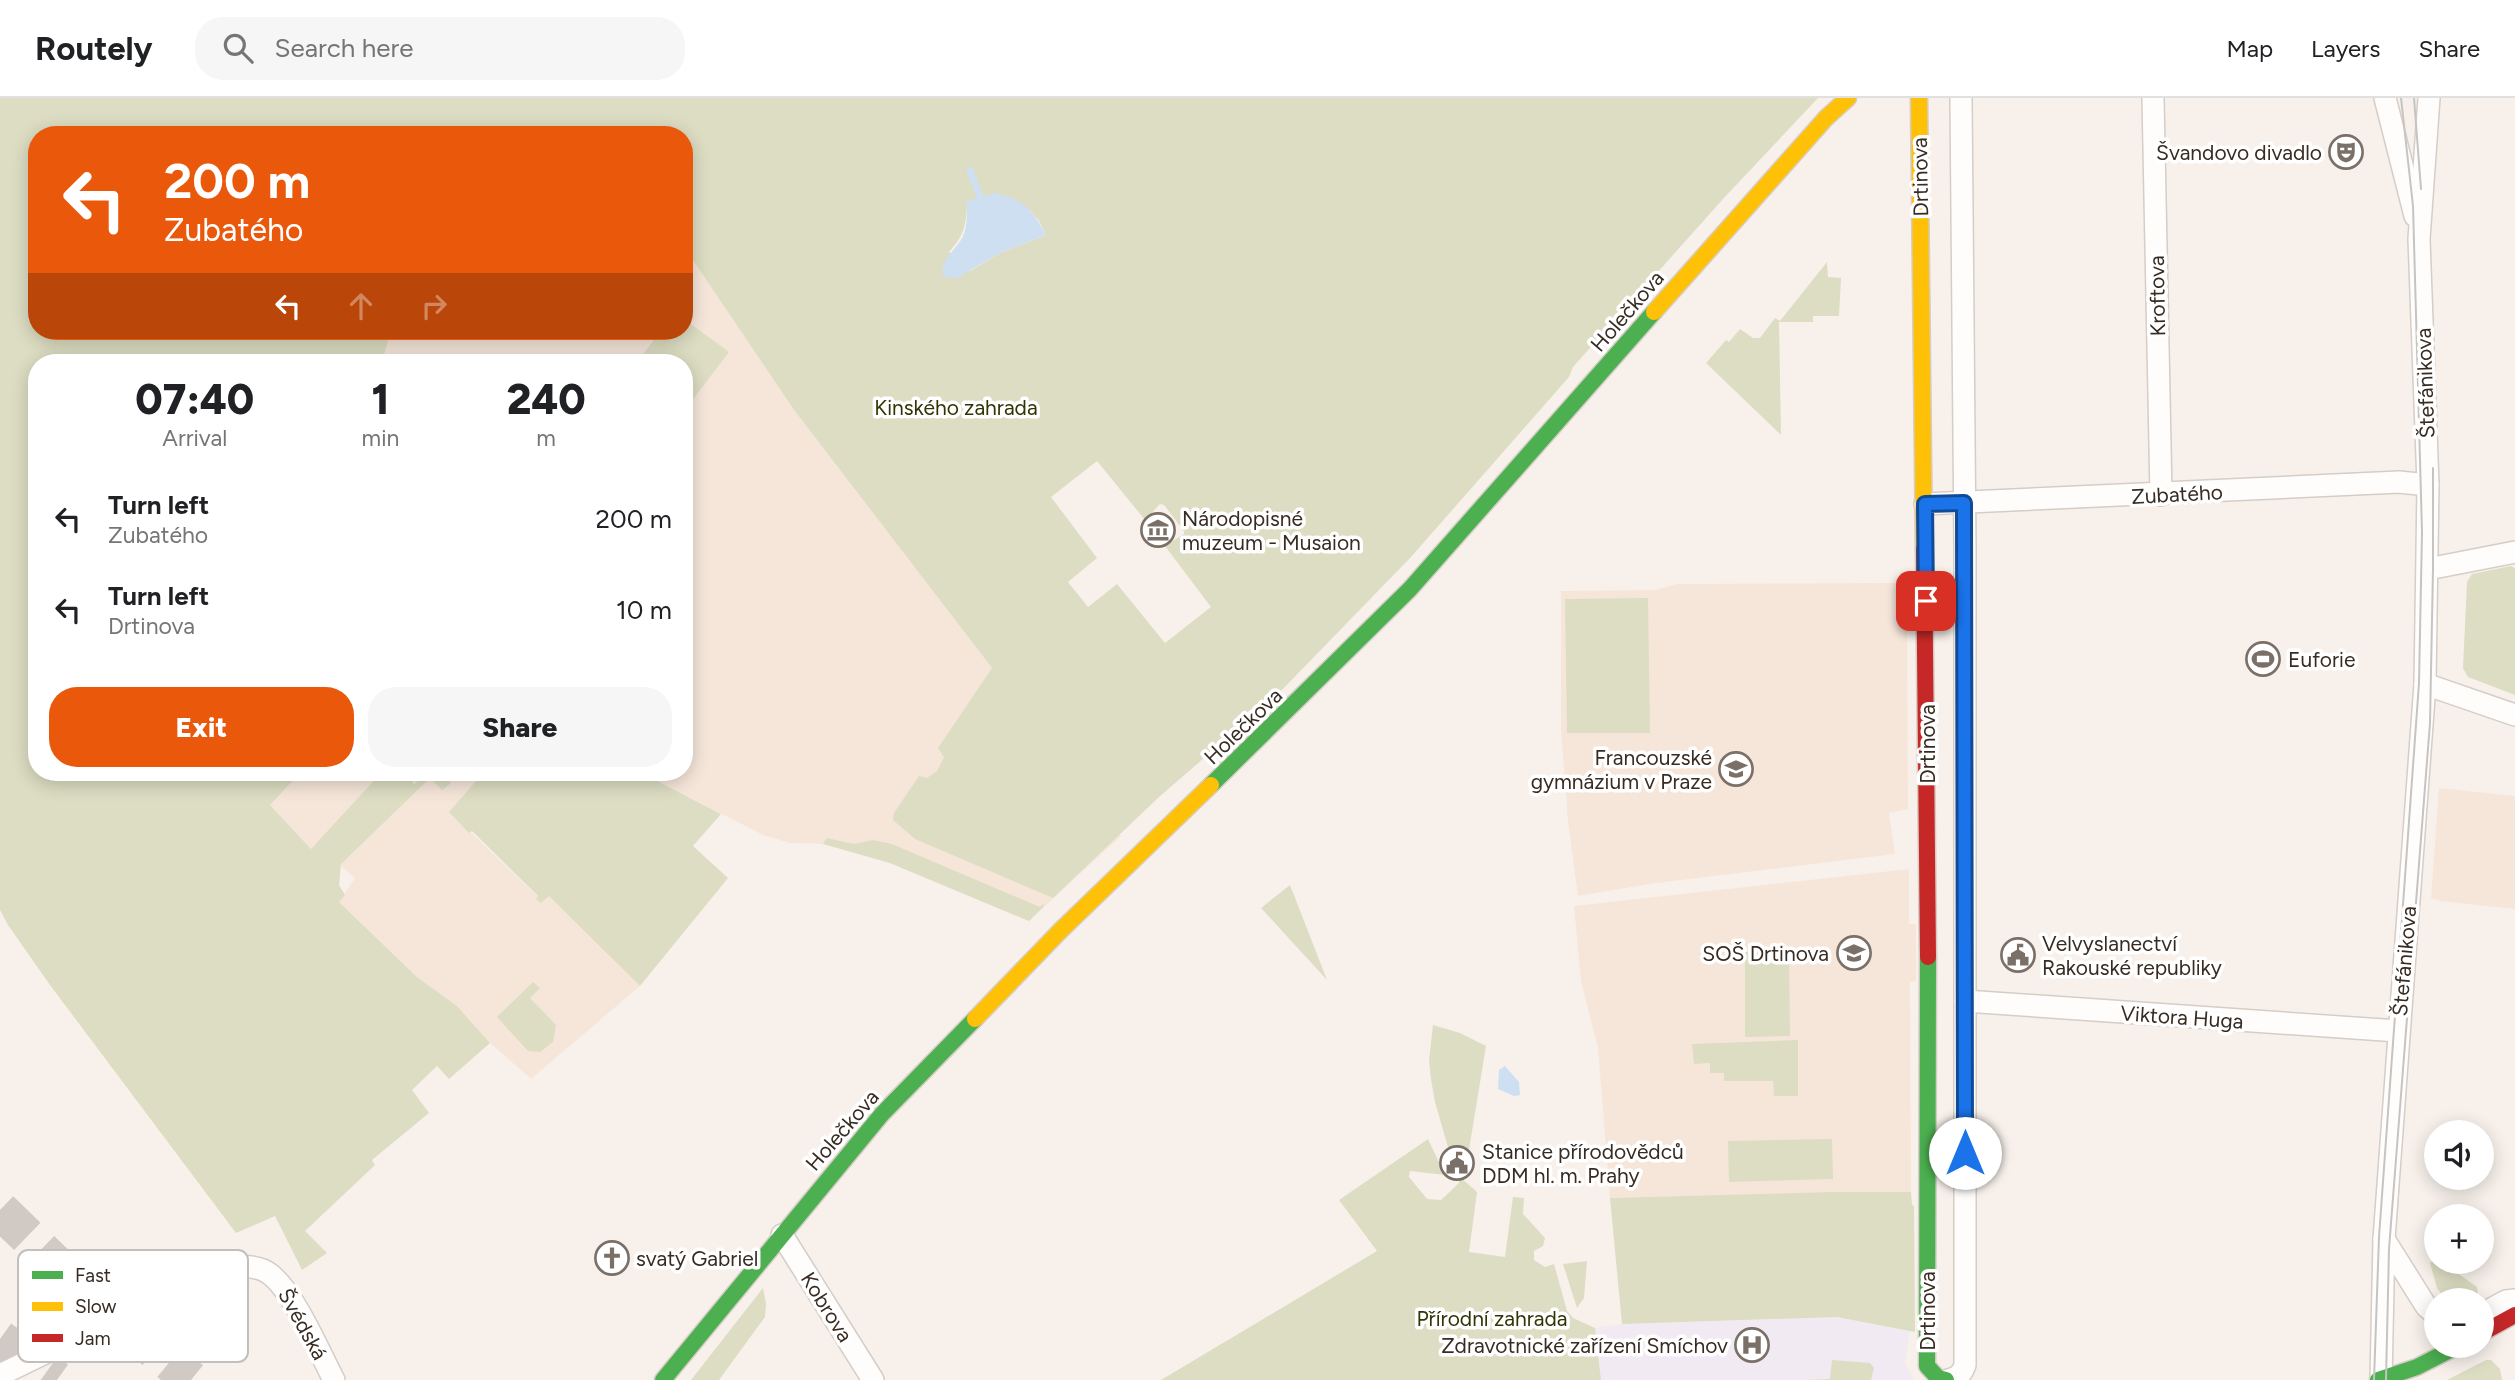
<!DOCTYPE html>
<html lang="en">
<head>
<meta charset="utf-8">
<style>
  :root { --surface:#fff; --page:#f6f6f6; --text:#202124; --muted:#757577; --line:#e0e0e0; --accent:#ea580c }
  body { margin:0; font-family:Figtree,sans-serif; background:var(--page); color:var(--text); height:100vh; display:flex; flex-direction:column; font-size:26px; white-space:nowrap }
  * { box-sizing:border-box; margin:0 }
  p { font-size:23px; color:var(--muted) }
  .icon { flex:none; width:38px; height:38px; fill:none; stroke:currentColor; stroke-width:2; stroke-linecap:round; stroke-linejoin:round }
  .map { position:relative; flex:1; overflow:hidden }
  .details { position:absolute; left:28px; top:256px; width:665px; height:427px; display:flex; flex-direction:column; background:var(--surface); border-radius:28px; box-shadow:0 4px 18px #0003 }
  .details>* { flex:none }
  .top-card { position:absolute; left:28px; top:28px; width:665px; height:214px; border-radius:28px; box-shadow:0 4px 18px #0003; background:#ea580c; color:#fff; overflow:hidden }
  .controls { position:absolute; left:2424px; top:1022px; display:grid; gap:14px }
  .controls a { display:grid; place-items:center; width:70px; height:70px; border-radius:50%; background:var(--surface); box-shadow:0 4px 18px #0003; font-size:35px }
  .pin { position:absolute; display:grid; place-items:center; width:60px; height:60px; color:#fff; margin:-30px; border-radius:14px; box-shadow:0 4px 10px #0006 }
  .me { position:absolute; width:77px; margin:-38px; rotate:0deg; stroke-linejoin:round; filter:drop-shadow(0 0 5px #0008) }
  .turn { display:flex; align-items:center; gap:24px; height:147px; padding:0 21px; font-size:32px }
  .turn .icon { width:91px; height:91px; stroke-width:2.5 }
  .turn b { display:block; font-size:49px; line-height:60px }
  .lanes { display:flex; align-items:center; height:66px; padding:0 21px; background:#0003; justify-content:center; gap:35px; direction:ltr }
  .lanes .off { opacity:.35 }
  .eta { display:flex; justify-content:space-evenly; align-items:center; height:119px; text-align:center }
  .eta b { font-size:42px; font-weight:800; line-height:49px }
  .action { display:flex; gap:14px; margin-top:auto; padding:14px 21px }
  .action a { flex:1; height:80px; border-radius:28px; background:var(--accent); color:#fff; font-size:28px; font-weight:800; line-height:80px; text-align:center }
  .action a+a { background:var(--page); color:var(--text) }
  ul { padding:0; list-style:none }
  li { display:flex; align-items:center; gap:21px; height:91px; padding:0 21px }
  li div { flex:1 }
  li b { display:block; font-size:26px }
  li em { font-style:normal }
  header { display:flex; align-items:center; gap:42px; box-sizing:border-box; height:98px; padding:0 35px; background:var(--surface); border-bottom:2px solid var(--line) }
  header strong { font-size:33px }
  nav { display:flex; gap:38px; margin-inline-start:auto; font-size:24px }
  .search { width:490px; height:63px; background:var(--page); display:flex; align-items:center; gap:18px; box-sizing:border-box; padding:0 24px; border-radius:28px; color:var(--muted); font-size:26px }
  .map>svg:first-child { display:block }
  .built { fill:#f6e6da }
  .medical { fill:#f1eaf3 }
  .green { fill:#dcddc2; fill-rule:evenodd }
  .water { fill:#cedff2 }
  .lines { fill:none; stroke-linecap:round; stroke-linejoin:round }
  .stream { stroke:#cedff2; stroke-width:7 }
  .highway-tunnel { stroke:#d1c9c3; stroke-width:38; stroke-dasharray:38 19; stroke-linecap:butt }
  .street-casing { stroke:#d5cdc6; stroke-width:24 }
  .fast-casing { stroke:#d5cdc6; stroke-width:19 }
  .slow-casing { stroke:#d5cdc6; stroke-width:19 }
  .jam-casing { stroke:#d5cdc6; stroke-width:19 }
  .street { stroke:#fefdfc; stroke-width:21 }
  .fast { stroke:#4caf50; stroke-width:16 }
  .slow { stroke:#ffc107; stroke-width:16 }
  .jam { stroke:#c62828; stroke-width:16 }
  .tram { stroke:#c6c4c2; stroke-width:2 }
  .route-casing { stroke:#114b97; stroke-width:18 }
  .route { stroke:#1a73e8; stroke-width:12 }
  .labels { text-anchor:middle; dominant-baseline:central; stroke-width:7; stroke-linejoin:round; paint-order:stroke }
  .poi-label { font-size:21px; fill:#372b22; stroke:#fff; text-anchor:start }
  .street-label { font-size:21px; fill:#372b22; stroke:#fff }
  .park-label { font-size:21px; fill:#313503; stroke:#fff }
  .key { fill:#fff; stroke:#c3bfbd; stroke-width:2 }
  .key-label { font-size:19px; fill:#372b22 }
</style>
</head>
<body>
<header>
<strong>Routely</strong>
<div class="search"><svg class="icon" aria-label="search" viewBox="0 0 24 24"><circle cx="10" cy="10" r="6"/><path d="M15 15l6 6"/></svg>Search here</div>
<nav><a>Map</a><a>Layers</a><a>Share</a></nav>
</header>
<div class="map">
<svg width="2515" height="1282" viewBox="0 0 2515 1282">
  <rect width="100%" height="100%" fill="#f8f1eb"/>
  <g class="built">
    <polygon points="684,149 794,312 1121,738 1029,823 890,765 828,746 790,745 763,737 640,674 684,674 684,264 382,264 391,233 684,233"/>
    <polygon points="1907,485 1908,711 1889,715 1895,756 1656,785 1578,798 1568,723 1561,631 1561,493 1656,492 1677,486"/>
    <polygon points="301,674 484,674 450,714 538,799 541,805 549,797 640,888 531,981 490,945 457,908 417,879 339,804 355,780 315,746 311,751 270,707"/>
    <polygon points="2439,690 2515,698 2515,811 2440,803 2431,800"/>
    <polygon points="1909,771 1909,826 1916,826 1916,883 1910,884 1911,1094 1610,1100 1598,950 1581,883 1574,808"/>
  </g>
  <polygon class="medical" points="1837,1219 1910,1233 1905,1265 1914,1282 1601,1282 1595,1230 1622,1226"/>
  <g class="green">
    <path d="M0,0H1818L1723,101L1573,269L1569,279L1411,459L1278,596L1159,699L1053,800L915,741L893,722L894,715L919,678L927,680L937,673L944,659L938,650L992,570L794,312L684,149V37H37V233H391L382,264H37V674H301L270,707L311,751L382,674H408L414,687L426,674H443L451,685L442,692L430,680L341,766L339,787L345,797L339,804L417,879L457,908L490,945L449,981L437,968L412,992L429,1015L372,1062L375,1067L305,1133L327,1155L302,1172L275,1118L236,1135L50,887L8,827L0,812ZM967,103L1029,111L1039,123L1046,137L1000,155L970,173L949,154C964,138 967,125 967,103ZM1097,363L1145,422L1160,406L1164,407L1184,433V436L1165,448L1211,509L1165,545L1117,486L1088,509L1068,484L1097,460L1051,399Z"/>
    <polygon points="1827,164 1828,179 1841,180 1839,218 1813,218 1813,224 1779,224 1781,337 1706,265 1726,242 1729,244 1740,231 1753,240 1760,240 1775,220 1780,223"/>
    <polygon points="684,221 729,254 684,313 684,264 637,264 661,233 684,233"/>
    <polygon points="2511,468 2515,470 2515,597 2468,579 2463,570 2467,484 2472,476"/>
    <polygon points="1648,500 1650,635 1567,635 1565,501"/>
    <polygon points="484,674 640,674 721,716 693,748 728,780 640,888 549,798 541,805 536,801 538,798 472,733 469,735 449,714"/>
    <polygon points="827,740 854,746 873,742 892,746 1040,809 1043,806 1044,808 1029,823 890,765 823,746"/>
    <polygon points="1290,787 1327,882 1261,810"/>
    <polygon points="1745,854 1789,854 1790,938 1745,939"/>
    <polygon points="533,884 540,890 530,900 556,927 553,944 540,954 528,953 497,919"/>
    <polygon points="1433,927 1460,935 1486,948 1466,1070 1454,1070 1435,1004 1431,981 1429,963"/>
    <polygon points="1798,942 1798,998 1774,998 1773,983 1724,983 1724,975 1710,975 1710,965 1694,966 1692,946"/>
    <polygon points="1428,1041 1445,1077 1410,1073 1409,1079 1427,1101 1441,1102 1459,1085 1459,1078 1477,1094 1469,1154 1505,1159 1513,1099 1524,1100 1523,1116 1545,1140 1543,1148 1534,1153 1534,1162 1545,1169 1554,1166 1567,1213 1573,1220 1595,1230 1601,1282 1161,1282 1377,1153 1339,1102"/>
    <polygon points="1832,1041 1833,1081 1729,1084 1728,1043"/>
    <polygon points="1833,1094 1911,1094 1912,1107 1914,1108 1915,1234 1837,1219 1622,1226 1610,1100"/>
    <polygon points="2436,1161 2436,1164 2442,1164 2477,1189 2478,1194 2473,1202 2446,1202 2437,1190 2430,1165"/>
    <polygon points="1587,1163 1584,1200 1577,1210 1563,1166"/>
    <polygon points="763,1190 766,1206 765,1219 719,1282 691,1282"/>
    <polygon points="1832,1262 1870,1265 1874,1270 1871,1282 1806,1282 1830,1281"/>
    <polygon points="2486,1262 2491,1262 2500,1271 2502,1282 2447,1282"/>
  </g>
  <g class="water">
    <path d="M995,95C1023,101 1033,112 1046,137L1000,155L957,180L946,179L942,175C944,159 953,154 961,142C968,131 967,115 967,103Z"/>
    <polygon points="1505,968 1519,984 1520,997 1514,998 1498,991 1499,972"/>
  </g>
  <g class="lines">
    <polyline class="stream" points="970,73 984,108"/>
    <g class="highway-tunnel">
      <polyline points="0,1112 92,1201 191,1282"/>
      <polyline points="0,1241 57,1282"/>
    </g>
    <g class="street-casing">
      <g id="street">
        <polyline points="2153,0 2161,397"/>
        <polyline points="2385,0 2415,118"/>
        <polyline points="1925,406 2399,384 2428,387"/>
        <polyline points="2428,471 2515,454"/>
        <polyline points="2425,586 2515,617"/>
        <polyline points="1965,903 2398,933"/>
        <polyline points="782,1137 873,1282"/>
        <polyline points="2384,1141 2426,1208 2436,1217"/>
        <polyline points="2482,1216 2506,1203 2515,1202"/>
        <path d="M0,1277L205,1177C224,1171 243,1164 263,1172C290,1183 320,1256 334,1282"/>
        <path d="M1948,1282C1958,1280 1962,1276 1965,1267V450L1961,0"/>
        <polyline points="2381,1282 2384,1141 2425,586 2428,387 2419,141 2429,0"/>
      </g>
    </g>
    <g class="fast-casing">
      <g id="fast">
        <polyline points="1211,687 1410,491 1654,214"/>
        <polyline points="1928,859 1927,1268 1938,1280 1946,1282"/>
        <polyline points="663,1282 882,1016 975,921"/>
        <polyline points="2378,1282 2417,1269 2458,1248"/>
      </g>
    </g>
    <g class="slow-casing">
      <g id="slow">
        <polyline points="1919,0 1924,451"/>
        <polyline points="1654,214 1826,20 1848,0"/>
        <polyline points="975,921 1060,833 1211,687"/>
      </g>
    </g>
    <g class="jam-casing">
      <g id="jam">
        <polyline points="1924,451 1928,859"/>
        <polyline points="2482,1235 2515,1217"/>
      </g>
    </g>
    <use href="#street" class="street"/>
    <use href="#fast" class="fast"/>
    <use href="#slow" class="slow"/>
    <use href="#jam" class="jam"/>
    <g class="tram">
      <polyline points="2414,0 2421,91"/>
      <polyline points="2374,1282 2379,1139 2419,585 2422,434 2413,108 2401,0"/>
      <polyline points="2386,1282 2389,1151 2430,625 2433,471 2433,370"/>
    </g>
  </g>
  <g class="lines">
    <g class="route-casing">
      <polyline id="route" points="1926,503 1925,406 1964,405 1965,1055"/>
    </g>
    <use href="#route" class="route"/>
  </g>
  <defs>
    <g id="theatre-ring" transform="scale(1.75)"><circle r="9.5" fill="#fff" stroke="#7b7068" stroke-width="1.5"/><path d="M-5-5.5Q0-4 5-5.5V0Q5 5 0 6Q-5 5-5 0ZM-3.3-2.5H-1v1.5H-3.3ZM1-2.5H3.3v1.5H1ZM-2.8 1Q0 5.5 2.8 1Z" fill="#7b7068"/></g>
    <g id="museum-ring" transform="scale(1.75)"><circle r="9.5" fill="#fff" stroke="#7b7068" stroke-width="1.5"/><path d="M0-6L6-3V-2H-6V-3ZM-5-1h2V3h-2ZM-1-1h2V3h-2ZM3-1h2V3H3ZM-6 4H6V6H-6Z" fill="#7b7068"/></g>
    <g id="stadium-ring" transform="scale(1.75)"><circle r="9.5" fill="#fff" stroke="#7b7068" stroke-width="1.5"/><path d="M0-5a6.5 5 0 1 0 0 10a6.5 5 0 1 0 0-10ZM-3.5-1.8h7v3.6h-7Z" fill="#7b7068"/></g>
    <g id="school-ring" transform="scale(1.75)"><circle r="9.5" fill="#fff" stroke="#7b7068" stroke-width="1.5"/><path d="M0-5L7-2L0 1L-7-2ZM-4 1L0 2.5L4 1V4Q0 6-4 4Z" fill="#7b7068"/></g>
    <g id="university-ring" transform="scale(1.75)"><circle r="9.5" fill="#fff" stroke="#7b7068" stroke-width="1.5"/><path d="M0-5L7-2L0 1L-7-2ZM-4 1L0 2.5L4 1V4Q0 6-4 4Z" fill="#7b7068"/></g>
    <g id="civic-ring" transform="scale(1.75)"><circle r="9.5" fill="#fff" stroke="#7b7068" stroke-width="1.5"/><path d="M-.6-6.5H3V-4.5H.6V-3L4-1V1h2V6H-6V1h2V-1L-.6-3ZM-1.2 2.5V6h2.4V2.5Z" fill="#7b7068"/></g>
    <g id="church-ring" transform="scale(1.75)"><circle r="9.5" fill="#fff" stroke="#7b7068" stroke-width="1.5"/><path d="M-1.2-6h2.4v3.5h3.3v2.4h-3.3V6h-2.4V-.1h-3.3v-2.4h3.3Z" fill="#7b7068"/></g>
    <g id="hospital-ring" transform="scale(1.75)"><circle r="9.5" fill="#fff" stroke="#7b7068" stroke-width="1.5"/><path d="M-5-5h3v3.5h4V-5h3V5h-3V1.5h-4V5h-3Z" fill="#7b7068"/></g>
  </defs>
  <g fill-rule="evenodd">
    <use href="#theatre-ring" x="2346" y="54"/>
    <use href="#museum-ring" x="1158" y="432"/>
    <use href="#stadium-ring" x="2263" y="561"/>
    <use href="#school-ring" x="1736" y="671"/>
    <use href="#university-ring" x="1854" y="855"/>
    <use href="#civic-ring" x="2018" y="857"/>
    <use href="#civic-ring" x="1457" y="1065"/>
    <use href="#church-ring" x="612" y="1160"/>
    <use href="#hospital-ring" x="1752" y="1247"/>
  </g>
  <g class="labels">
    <g class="poi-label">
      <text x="2322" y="54" text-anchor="end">Švandovo divadlo</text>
      <text x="1182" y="420">Národopisné<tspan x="1182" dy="24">muzeum - Musaion</tspan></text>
      <text x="2288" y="561">Euforie</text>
      <text x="1712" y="659" text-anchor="end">Francouzské<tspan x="1712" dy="24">gymnázium v Praze</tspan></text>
      <text x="2042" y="845">Velvyslanectví<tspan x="2042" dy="24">Rakouské republiky</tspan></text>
      <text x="1829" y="855" text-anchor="end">SOŠ Drtinova</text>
      <text x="1482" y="1053">Stanice přírodovědců<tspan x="1482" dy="24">DDM hl. m. Prahy</tspan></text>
      <text x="636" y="1160">svatý Gabriel</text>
      <text x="1728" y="1247" text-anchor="end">Zdravotnické zařízení Smíchov</text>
    </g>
    <g class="street-label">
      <text transform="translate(1920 79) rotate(-91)">Drtinova</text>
      <text transform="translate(2157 198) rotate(-91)">Kroftova</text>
      <text transform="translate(1627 213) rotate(-49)">Holečkova</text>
      <text transform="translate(2425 285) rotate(-92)">Štefánikova</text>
      <text transform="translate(2177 396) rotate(-3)">Zubatého</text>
      <text transform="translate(1243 628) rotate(-44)">Holečkova</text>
      <text transform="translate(1927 646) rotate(-90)">Drtinova</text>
      <text transform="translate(2404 863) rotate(-85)">Štefánikova</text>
      <text transform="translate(2182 919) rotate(4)">Viktora Huga</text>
      <text transform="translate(842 1032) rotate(-49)">Holečkova</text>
      <text transform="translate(827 1209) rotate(58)">Kobrova</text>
      <text transform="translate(1927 1213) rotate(-90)">Drtinova</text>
      <text transform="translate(303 1226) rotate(61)">Švédská</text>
    </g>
    <g class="park-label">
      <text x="956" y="309">Kinského zahrada</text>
      <text x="1492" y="1220">Přírodní zahrada</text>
    </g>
  </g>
  <rect x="18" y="1152" width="230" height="112" rx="10" class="key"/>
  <rect x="32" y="1173" width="31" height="8" fill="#4caf50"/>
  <rect x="32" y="1204" width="31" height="9" fill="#ffc107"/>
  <rect x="32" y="1236" width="31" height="8" fill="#c62828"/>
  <g class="key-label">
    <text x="75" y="1184">Fast</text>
    <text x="75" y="1215">Slow</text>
    <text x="75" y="1247">Jam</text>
  </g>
</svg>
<div class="controls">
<a><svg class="icon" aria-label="sound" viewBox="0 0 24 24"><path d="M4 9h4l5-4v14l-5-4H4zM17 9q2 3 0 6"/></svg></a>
<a>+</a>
<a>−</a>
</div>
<div class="pin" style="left:1926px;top:503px;background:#d93025"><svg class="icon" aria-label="arrive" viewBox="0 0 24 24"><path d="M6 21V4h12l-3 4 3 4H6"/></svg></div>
<svg class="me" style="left:1965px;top:1055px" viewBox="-20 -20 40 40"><circle r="19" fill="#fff"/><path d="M0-13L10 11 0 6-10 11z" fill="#1a73e8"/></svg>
<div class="top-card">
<div class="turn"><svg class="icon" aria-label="left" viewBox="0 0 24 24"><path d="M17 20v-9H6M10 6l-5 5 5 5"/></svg><div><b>200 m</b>Zubatého</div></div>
<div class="lanes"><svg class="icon" aria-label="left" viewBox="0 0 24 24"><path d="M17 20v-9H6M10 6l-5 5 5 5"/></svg><svg class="icon off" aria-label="ahead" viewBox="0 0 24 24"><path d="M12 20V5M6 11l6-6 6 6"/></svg><svg class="icon off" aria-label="right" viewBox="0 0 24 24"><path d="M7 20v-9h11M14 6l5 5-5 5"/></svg></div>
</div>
<section class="details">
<div class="eta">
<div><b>07:40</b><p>Arrival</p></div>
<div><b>1</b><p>min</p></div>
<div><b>240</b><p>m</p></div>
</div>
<ul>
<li><svg class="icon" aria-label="left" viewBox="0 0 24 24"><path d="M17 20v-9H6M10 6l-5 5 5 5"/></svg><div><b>Turn left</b><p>Zubatého</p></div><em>200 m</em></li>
<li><svg class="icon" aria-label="left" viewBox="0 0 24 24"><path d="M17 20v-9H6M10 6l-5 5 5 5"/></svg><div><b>Turn left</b><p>Drtinova</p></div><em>10 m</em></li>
</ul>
<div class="action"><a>Exit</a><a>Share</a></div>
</section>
</div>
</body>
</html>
